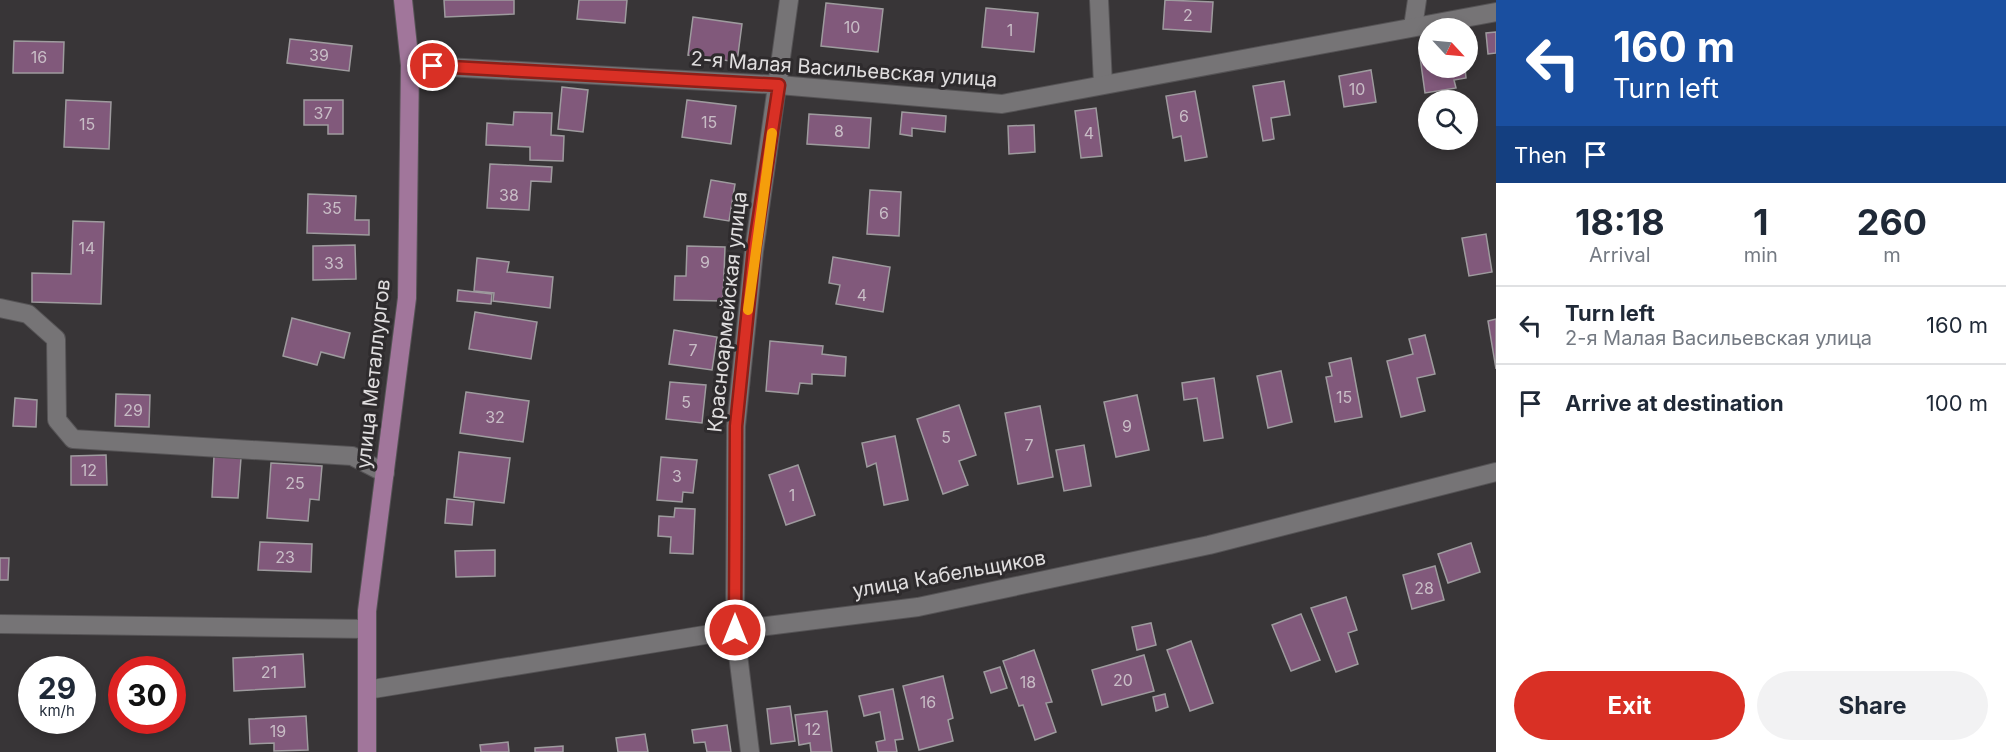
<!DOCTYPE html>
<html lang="en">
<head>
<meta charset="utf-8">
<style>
  :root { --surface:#fff; --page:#f2f2f3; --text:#1f2937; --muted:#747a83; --line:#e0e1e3; --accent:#d93025 }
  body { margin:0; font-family:Inter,sans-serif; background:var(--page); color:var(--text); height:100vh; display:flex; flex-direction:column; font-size:22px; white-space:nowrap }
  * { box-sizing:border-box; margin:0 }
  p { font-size:20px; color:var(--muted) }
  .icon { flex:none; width:33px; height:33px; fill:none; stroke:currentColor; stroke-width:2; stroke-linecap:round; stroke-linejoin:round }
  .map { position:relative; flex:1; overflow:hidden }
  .sheet { display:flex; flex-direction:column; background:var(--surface); width:510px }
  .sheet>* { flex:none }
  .hud { background:#1a4fa0; color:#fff; overflow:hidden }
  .needle { width:39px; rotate:116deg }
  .tools { position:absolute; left:1418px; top:18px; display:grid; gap:12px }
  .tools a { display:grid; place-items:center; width:60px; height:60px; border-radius:50%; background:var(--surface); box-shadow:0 3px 9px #0003; font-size:30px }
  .speed { position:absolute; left:18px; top:656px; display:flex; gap:12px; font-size:30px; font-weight:700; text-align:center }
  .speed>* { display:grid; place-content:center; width:78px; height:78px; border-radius:50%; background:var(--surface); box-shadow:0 3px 9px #0003; line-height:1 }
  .speed small { font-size:15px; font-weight:400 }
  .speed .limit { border:9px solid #d22; background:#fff; color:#111 }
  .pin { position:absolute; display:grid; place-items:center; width:51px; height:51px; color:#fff; margin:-26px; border:3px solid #fff; border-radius:50%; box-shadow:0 2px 6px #0007 }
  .me { position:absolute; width:66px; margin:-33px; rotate:0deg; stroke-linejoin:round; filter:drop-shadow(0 0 4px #0008) }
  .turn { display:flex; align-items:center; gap:21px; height:126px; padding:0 18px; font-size:27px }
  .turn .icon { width:78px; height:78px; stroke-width:2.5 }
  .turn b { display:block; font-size:42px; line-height:51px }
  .then { display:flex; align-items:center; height:57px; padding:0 18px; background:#0003; gap:12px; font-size:22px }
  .eta { display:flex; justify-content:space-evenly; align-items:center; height:102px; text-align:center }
  .eta b { font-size:36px; font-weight:700; line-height:42px }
  .cta { display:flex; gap:12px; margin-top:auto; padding:12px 18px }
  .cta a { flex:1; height:69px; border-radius:36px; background:var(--accent); color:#fff; font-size:24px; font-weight:700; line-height:69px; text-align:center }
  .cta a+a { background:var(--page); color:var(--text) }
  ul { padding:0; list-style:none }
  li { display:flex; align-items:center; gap:18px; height:78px; padding:0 18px; border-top:2px solid var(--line) }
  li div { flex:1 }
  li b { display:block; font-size:22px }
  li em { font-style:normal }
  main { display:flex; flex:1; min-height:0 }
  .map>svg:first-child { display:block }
  .building { fill:#81597b; stroke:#9e9b9e; stroke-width:1.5 }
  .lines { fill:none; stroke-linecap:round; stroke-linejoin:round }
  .minor-casing { stroke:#555355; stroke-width:20 }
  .major-casing { stroke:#555355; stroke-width:20 }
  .minor { stroke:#767476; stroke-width:18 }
  .major { stroke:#a1769b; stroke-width:18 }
  .route-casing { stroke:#8d1f18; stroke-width:15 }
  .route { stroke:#d93025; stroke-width:10 }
  .slow { stroke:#f59e0b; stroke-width:10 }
  .labels { text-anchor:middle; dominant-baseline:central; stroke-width:6; stroke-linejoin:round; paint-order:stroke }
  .number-label { font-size:16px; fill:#c8bdc6 }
  .street-label { font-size:20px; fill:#e0dedf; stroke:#2e2b2d }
</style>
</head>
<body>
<main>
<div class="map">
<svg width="1496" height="752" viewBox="0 0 1496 752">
  <rect width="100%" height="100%" fill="#383537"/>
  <g class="building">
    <polygon points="444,0 514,0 514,14 445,17"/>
    <polygon points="579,0 627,0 625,23 577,19"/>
    <polygon points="1165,0 1213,2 1211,32 1163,29"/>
    <polygon points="826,3 883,9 878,52 821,46"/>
    <polygon points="986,8 1038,13 1034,52 982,47"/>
    <polygon points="693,17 742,24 737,62 688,55"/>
    <polygon points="1496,32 1496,53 1488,54 1486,33"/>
    <polygon points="290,39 352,46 349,71 287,63"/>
    <polygon points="14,41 64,42 63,73 13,73"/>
    <polygon points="1428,56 1428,68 1465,68 1466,78 1454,80 1456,88 1425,93 1420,57"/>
    <polygon points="1371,70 1376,102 1344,107 1339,76"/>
    <polygon points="1284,81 1290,115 1271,118 1274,139 1263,141 1253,86"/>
    <polygon points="562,87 588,90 583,132 558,129"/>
    <polygon points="1195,91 1207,157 1185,161 1181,136 1173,138 1166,96"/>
    <polygon points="66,100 111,102 109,149 64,147"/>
    <polygon points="304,100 343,100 343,134 328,134 328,125 304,125"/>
    <polygon points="687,100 736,106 731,144 682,137"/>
    <polygon points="1096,108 1102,156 1081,158 1075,111"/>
    <polygon points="514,112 552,113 551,135 564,136 563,161 530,160 530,147 486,145 487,123 513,125"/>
    <polygon points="902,112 946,116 945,132 912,128 912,136 900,134"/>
    <polygon points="809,114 871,118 869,148 807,144"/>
    <polygon points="1034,125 1035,152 1009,154 1008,126"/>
    <polygon points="490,164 552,167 551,182 531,181 529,210 487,208"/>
    <polygon points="711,180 735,184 729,221 704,217"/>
    <polygon points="870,190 901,192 899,236 867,234"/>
    <polygon points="308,194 356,196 355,220 369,220 369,235 307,233"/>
    <polygon points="73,221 104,222 101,304 32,302 32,273 71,274"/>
    <polygon points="1486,234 1492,272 1469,276 1462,238"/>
    <polygon points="355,245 356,279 313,280 313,246"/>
    <polygon points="687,246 725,247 723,301 674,300 675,276 686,276"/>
    <polygon points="833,257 890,267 883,312 836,304 840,285 829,283"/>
    <polygon points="477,258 509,262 507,272 553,277 550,308 493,301 494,293 474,291"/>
    <polygon points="458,290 492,294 491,304 457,301"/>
    <polygon points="475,312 537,322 531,359 469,349"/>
    <polygon points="292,318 350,333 344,358 321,352 317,365 283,356"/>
    <polygon points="1496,319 1496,369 1488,321"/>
    <polygon points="674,330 717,337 712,370 669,364"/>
    <polygon points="1425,335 1435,374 1417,378 1425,411 1401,417 1387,361 1413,354 1409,339"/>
    <polygon points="770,341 823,346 822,354 846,357 845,376 812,374 812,384 800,383 798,394 766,391"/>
    <polygon points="1351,358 1362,417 1335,422 1326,377 1332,376 1329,363"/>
    <polygon points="1281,371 1292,422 1268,428 1257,376"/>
    <polygon points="1214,378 1223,438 1204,441 1197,398 1184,400 1182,383"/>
    <polygon points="670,382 706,385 702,423 666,419"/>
    <polygon points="466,392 529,401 523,442 460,433"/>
    <polygon points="116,394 150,395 149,427 115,426"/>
    <polygon points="1137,395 1149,450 1116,457 1104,402"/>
    <polygon points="15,398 37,400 36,427 13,426"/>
    <polygon points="959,405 976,455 959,461 968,485 943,494 917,419"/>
    <polygon points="1040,406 1053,477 1018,484 1005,413"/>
    <polygon points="895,436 908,500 884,505 876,463 867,467 862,443"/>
    <polygon points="1084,445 1091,486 1064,491 1056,450"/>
    <polygon points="459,452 510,458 504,503 454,497"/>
    <polygon points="106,455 107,485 71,485 71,456"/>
    <polygon points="214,456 241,458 238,498 212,497"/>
    <polygon points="661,457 697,460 693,493 683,492 682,502 657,500"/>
    <polygon points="271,463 322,466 319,500 310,499 308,521 267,518"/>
    <polygon points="798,465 815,515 786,525 769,475"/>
    <polygon points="447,499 474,502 472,525 445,523"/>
    <polygon points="675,508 695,509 693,554 670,553 671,537 658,536 659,516 674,517"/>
    <polygon points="260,542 312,544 311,572 258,570"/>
    <polygon points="1471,543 1480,572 1448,583 1438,554"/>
    <polygon points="495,550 495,576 456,577 455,551"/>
    <polygon points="0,558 9,558 8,580 0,580"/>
    <polygon points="1435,566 1444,600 1412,609 1403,575"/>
    <polygon points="1346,597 1357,630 1348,633 1358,664 1336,672 1311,608"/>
    <polygon points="1301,614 1320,660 1291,671 1272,625"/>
    <polygon points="1151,623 1156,645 1137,650 1132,627"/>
    <polygon points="1191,641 1213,703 1190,711 1167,650"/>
    <polygon points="1034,650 1052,702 1046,703 1056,732 1035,740 1023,705 1019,706 1003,661"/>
    <polygon points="303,654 305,687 234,691 233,658"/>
    <polygon points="1144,655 1154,691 1102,705 1092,670"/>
    <polygon points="1000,667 1007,688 991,693 984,672"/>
    <polygon points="943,676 953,718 948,720 953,741 919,750 903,686"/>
    <polygon points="893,689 903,739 895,740 897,752 878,752 876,742 885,740 880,712 864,716 859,696"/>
    <polygon points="1165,694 1168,707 1156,711 1153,697"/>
    <polygon points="790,706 795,741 771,744 767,709"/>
    <polygon points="827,711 832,752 811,752 810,743 799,745 795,715"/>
    <polygon points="306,716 308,750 274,751 274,743 250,744 249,719"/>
    <polygon points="727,725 731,752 707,752 705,742 694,743 692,730"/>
    <polygon points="645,734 648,752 618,752 616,738"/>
    <polygon points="508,742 509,752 481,752 480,745"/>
    <polygon points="563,746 563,752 535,752 535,748"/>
  </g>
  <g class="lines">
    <g class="minor-casing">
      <g id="minor">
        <polyline points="1099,0 1103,84"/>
        <polyline points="1413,27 1417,0"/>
        <polyline points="410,65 779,85 1002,104 1496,12"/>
        <polyline points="0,308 28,314 56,339 57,420 73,439 352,456 385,473"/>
        <polyline points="0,624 367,629"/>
        <polyline points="367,690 735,630 918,607 1209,545 1496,472"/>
        <polyline points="750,752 735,630 736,426 754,251 789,0"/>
      </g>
    </g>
    <g class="major-casing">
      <polyline id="major" points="367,752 367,611 407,298 410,65 403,0"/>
    </g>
    <use href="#minor" class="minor"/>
    <use href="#major" class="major"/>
  </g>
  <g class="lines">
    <g class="route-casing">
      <polyline id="route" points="433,66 779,85 754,250 736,426 735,630"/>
    </g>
    <use href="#route" class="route"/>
    <polyline class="slow" points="748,310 772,133"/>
  </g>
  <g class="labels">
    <g class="number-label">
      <text x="1188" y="15">2</text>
      <text x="852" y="27">10</text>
      <text x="1010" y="30">1</text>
      <text x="319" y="55">39</text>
      <text x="39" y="57">16</text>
      <text x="1357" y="89">10</text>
      <text x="323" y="113">37</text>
      <text x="1184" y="116">6</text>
      <text x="709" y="122">15</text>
      <text x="87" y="124">15</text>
      <text x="839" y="131">8</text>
      <text x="1089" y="133">4</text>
      <text x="509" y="195">38</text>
      <text x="332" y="208">35</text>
      <text x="884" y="213">6</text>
      <text x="87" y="248">14</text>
      <text x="705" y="262">9</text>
      <text x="334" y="263">33</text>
      <text x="862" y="295">4</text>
      <text x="693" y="350">7</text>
      <text x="1344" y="397">15</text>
      <text x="686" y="402">5</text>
      <text x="133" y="410">29</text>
      <text x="495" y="417">32</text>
      <text x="1127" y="426">9</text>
      <text x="946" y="437">5</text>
      <text x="1029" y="445">7</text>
      <text x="89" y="470">12</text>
      <text x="677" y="476">3</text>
      <text x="295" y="483">25</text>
      <text x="792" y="495">1</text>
      <text x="285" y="557">23</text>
      <text x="1424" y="588">28</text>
      <text x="269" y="672">21</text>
      <text x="1123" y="680">20</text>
      <text x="1028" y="682">18</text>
      <text x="928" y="702">16</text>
      <text x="813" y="729">12</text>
      <text x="278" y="731">19</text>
    </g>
    <g class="street-label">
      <text transform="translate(844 69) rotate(4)">2-я Малая Васильевская улица</text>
      <text transform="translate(727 312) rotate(-84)">Красноармейская улица</text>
      <text transform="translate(373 374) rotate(-84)">улица Металлургов</text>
      <text transform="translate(949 574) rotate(-10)">улица Кабельщиков</text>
    </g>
  </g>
</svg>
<div class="tools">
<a><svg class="needle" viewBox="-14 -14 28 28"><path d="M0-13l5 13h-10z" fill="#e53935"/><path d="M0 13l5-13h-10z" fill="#747a83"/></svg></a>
<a><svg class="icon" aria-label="search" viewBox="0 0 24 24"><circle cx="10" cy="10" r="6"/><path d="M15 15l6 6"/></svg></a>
</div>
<div class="speed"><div>29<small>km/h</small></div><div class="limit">30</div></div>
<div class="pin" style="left:433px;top:66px;background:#d93025"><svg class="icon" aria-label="arrive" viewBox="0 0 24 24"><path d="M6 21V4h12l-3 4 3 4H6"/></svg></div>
<svg class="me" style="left:735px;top:630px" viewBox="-20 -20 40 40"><circle r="17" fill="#d93025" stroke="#fff" stroke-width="3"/><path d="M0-11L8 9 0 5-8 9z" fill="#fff"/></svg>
</div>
<section class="sheet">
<div class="hud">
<div class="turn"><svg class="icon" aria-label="left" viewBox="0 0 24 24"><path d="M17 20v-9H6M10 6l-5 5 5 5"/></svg><div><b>160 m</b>Turn left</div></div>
<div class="then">Then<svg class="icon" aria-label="arrive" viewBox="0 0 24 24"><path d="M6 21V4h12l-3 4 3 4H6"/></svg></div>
</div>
<div class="eta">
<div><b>18:18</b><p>Arrival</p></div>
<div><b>1</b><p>min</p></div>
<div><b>260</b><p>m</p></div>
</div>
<ul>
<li><svg class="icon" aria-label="left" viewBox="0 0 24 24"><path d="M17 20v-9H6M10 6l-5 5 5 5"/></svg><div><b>Turn left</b><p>2-я Малая Васильевская улица</p></div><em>160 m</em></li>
<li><svg class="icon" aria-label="arrive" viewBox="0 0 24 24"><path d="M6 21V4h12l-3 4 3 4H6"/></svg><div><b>Arrive at destination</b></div><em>100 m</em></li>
</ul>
<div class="cta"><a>Exit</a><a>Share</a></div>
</section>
</main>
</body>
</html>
